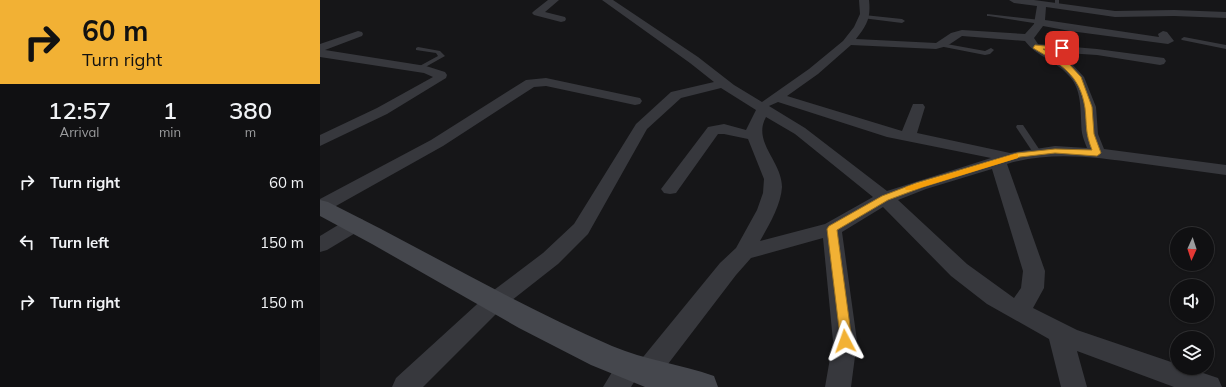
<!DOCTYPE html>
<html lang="en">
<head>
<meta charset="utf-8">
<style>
  :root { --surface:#101012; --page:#1e1e20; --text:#f1f3f6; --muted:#9c9d9f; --line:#303032 }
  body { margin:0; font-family:Mulish,sans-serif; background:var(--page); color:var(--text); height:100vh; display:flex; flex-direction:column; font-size:15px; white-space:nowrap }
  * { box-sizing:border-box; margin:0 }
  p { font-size:13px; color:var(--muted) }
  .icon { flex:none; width:22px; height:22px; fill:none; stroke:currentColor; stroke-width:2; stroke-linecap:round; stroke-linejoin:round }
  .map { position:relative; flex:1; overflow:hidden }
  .details { display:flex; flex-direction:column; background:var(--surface); width:320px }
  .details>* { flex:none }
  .banner { background:#f2b134; color:#111; overflow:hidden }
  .needle { width:26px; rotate:183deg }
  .controls { position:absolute; left:850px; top:227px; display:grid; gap:8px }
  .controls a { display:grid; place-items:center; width:44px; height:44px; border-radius:50%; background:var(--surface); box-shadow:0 1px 3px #0004,0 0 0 1px var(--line); font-size:20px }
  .pin { position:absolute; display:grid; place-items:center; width:34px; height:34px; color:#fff; margin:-17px; border-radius:8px; box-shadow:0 2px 6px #0006 }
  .me { position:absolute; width:44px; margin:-22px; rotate:356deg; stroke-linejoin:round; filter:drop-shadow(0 0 3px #0008) }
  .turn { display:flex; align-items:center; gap:14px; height:84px; padding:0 16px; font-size:18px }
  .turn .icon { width:52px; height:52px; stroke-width:2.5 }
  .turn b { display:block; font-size:28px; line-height:34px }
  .eta { display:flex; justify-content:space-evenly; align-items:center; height:68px; text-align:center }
  .eta b { font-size:24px; font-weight:600; line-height:28px }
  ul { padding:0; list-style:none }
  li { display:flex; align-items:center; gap:12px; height:60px; padding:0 16px }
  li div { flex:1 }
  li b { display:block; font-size:15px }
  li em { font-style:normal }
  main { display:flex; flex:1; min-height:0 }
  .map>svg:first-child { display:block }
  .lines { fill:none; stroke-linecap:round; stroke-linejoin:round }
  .service { fill:#37383d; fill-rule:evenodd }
  .minor { fill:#37383d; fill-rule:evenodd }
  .secondary { fill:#45474d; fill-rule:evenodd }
  .route { fill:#f2b134; stroke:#9d7322 }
  .slow { fill:#f59e0b }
</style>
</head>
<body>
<main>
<section class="details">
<div class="banner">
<div class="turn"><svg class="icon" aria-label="right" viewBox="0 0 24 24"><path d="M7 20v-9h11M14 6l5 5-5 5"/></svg><div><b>60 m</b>Turn right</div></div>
</div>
<div class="eta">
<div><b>12:57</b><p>Arrival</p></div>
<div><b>1</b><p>min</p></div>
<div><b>380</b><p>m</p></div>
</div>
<ul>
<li><svg class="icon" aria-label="right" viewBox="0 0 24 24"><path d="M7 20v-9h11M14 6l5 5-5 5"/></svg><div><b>Turn right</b></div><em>60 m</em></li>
<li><svg class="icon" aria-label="left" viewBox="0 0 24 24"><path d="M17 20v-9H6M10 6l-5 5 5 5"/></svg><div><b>Turn left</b></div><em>150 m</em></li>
<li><svg class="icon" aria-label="right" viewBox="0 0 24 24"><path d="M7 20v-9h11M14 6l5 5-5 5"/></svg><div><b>Turn right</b></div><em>150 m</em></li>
</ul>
</section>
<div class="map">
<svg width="906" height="387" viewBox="0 0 906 387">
  <rect width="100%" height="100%" fill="#161618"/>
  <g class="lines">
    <g class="service">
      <polygon points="735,0 739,0 739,8 735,7"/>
      <polygon points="667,14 720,20 723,22 720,24 669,16 667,16"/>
      <polygon points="544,15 582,19 585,21 582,23 542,18 542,16"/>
      <polygon points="864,37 906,45 906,49 862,40 861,39"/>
      <polygon points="621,43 665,51 671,48 674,50 670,54 665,55 619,46 619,44"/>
      <polygon points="98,47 120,51 125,56 100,70 96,70 96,68 118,56 116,53 96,50 96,48"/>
      <polygon points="697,125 703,125 721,152 720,154 714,154 696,127"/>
    </g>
    <g class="minor">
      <polygon points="228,0 239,0 225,12 245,17 246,19 245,21 241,22 214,15 212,13 214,11"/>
      <path d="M282,0H293L378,57L414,85L442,102L489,69L523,41L534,27L540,14L539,0H549C551,18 547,25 536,39L616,43L631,33L642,30L705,34L714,24L717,6L694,3L689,0H714L795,11L854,10L906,12V18L854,16L795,17L726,7L725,20L839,37L838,34L843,31L847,32L854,41L848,44L750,31L723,26L714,38L718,44L777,49L844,58L846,61L844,64L840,65L777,55L731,52L750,62L764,77L776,107L778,134L784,149L906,165V175C877,171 847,167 818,163C774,157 730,151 687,164L725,271L724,288L713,308L757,330L857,364V368H868L898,378L902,387H854L757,351L767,387H741L729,339L667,304L631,276L563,207L522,232L537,341L531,387H505L513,341L503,238L431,258L416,275L335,381L326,385L317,381L316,379L311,387H283L300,359L309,356L318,359L319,362L400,263L416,248L437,210L443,193L444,179L428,139L404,134H398L356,193L350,194L344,193L341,189L388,127L404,124L426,130L436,110L401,88L361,98L327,129L268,234L238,264L182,308L103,387H72L76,378L166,296L223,253L254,224L316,124L351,92L394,82L370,63ZM642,36L705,41C717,57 737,61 750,77C763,91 760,116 762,133C763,138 765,143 767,148L735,146L690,153L597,133L605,107L603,104H593L582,131L467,96L498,74L531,45L616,49L627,46ZM458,102L567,137L671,158L567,191L485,128L449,106ZM446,117L475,134L553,197L505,224L440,241C449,225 461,205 462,187C462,161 432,142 446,117ZM672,169L703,271L701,288L694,298L647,264L578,200L606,189Z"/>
      <polygon points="38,31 42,32 43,34 42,36 5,50 106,66 125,72 127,75 126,78 67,114 0,146 0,135 57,108 113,77 104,73 0,57 0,44"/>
      <polygon points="226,78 315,97 320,98 322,101 320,104 315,105 226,86 214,87 123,146 7,211 0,213 0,199 111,140 206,80"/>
      <polygon points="35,218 42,219 45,224 42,229 7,250 0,252 0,236 28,219"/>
    </g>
    <path class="secondary" d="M0,200L8,202C103,249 195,304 292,346C325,360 360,364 394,376L398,387H325L271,365L199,328L52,244L0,216Z"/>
  </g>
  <path class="route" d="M715,45L745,48L742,50L723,49L749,64L761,77L772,107L774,134L781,153L777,156L735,153L700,157L603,187L568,200L517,230L532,341L530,344L525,346L521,344L507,229L509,226L562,196L596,183L697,153L735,149L772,150C765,132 767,126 765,108C760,74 740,64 713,48Z"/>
  <polygon class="slow" points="695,154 698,154 698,158 593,190 586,190 585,189 586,187"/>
</svg>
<div class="controls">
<a><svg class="needle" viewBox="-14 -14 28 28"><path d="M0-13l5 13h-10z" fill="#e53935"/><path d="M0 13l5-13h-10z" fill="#9c9d9f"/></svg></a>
<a><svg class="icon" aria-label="sound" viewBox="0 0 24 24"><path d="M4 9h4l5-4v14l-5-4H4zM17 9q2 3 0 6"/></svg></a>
<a><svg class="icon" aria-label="layers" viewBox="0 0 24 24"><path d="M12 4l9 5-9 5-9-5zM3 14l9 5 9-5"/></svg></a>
</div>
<div class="pin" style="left:742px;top:48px;background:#d93025"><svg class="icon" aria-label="arrive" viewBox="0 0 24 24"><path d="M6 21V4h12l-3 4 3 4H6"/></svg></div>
<svg class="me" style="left:525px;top:341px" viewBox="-20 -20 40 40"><path d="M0-17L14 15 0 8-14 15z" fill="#f2b134" stroke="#fff" stroke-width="4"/></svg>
</div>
</main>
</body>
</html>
